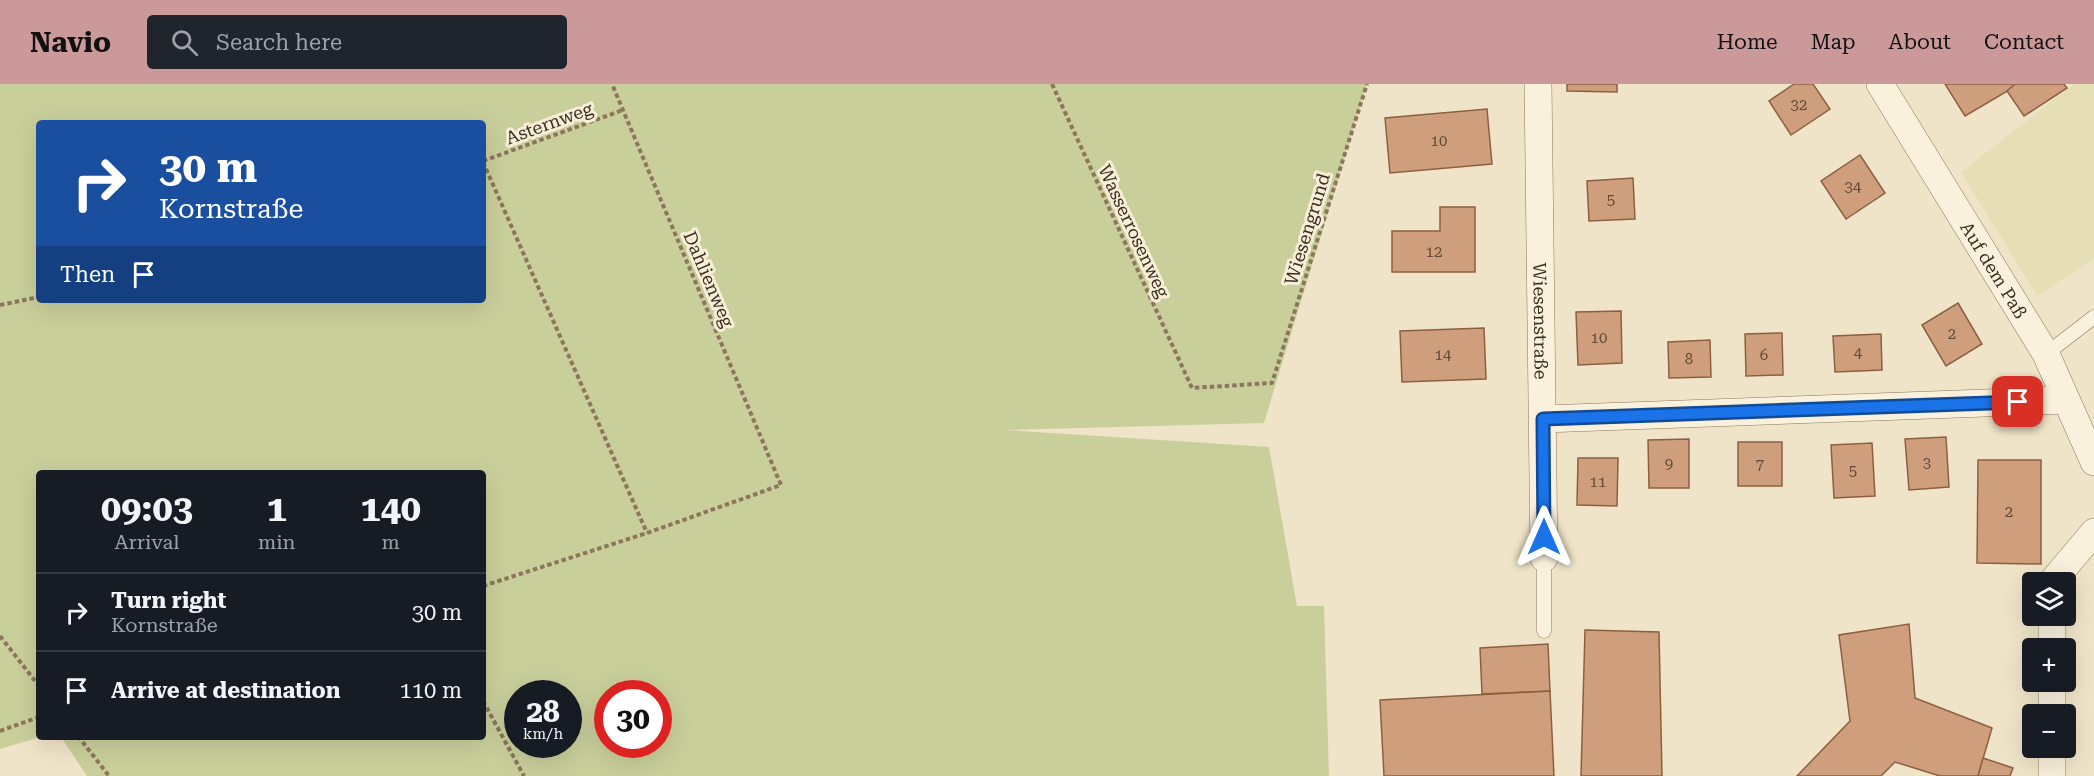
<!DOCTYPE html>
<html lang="en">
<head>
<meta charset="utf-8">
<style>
  :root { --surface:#171b24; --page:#20242c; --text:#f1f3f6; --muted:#9ea1a6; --line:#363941; --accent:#cc999b }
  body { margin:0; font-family:"Roboto Serif",serif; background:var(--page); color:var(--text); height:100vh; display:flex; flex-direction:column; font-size:22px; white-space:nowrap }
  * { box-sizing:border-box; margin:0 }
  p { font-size:20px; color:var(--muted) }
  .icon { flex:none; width:33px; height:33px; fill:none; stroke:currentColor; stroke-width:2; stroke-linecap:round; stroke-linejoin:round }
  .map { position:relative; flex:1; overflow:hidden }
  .drawer { position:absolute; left:36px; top:386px; width:450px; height:270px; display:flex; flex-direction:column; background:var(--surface); border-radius:6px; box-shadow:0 6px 24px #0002 }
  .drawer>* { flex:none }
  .hud { position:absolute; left:36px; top:36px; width:450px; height:183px; border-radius:6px; box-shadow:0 6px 24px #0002; background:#1a4fa0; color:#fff; overflow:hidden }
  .tools { position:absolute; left:2022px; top:488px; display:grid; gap:12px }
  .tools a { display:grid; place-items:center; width:54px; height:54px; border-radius:6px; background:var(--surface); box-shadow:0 6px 24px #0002; font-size:30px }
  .speed { position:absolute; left:504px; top:596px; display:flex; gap:12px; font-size:30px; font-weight:700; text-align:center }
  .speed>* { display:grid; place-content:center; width:78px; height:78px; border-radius:50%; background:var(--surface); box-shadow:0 6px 24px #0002; line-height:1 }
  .speed small { font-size:15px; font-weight:400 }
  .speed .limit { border:9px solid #d22; background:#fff; color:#111 }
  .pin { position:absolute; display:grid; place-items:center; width:51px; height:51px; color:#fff; margin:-26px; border-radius:12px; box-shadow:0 3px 9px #0006 }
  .me { position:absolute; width:66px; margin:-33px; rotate:0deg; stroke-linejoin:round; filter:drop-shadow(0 0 4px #0008) }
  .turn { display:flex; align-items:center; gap:21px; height:126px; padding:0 24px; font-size:27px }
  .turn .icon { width:78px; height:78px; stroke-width:2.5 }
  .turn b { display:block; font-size:42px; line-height:51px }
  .then { display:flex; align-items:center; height:57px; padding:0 24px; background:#0003; gap:12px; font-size:22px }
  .eta { display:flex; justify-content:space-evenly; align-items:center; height:102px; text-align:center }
  .eta b { font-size:36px; font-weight:700; line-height:42px }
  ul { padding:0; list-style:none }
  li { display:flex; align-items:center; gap:18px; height:78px; padding:0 24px; border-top:2px solid var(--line) }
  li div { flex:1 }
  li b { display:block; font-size:22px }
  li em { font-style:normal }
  header { display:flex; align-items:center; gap:36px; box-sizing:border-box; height:84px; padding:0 30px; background:var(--accent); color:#111 }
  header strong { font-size:28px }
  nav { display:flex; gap:33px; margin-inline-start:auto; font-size:21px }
  .search { width:420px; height:54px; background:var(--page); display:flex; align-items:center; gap:15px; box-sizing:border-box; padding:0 21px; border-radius:6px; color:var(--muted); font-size:22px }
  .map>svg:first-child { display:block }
  .farmland { fill:#e6deb5 }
  .green { fill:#c9cf9b; fill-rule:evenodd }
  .building { fill:#cf9f7d; stroke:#8d5f41; stroke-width:1.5 }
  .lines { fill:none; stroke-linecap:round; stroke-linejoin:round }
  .service-casing { stroke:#8d765c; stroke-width:15 }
  .minor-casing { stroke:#8d765c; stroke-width:28 }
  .path { stroke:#8d765c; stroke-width:4; stroke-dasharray:4.5 3; stroke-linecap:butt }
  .service { stroke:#faf1dc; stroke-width:14 }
  .minor { stroke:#faf1dc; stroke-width:27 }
  .route-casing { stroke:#114b97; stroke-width:15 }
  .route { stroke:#1a73e8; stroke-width:10 }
  .labels { text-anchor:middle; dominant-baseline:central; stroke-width:6; stroke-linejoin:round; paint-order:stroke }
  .number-label { font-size:15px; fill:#624a37 }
  .street-label { font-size:18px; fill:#3d2e20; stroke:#f7eed8 }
</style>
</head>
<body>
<header>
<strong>Navio</strong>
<div class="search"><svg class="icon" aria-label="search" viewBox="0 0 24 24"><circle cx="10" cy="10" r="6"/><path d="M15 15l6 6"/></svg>Search here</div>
<nav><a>Home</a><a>Map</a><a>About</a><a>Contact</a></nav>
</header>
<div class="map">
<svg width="2094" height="692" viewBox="0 0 2094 692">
  <rect width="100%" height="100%" fill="#f0e4c8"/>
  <polygon class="farmland" points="2074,0 2094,0 2094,175 2037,212 1961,88"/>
  <path class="green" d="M0,0H1367L1264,339L1006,346L1269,363L1297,522H1324L1329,692H87L61,653L483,652V388H39L40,653L0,665ZM39,39H483V216H39ZM518,609H568V660H518ZM608,609H658V660H608Z"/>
  <g class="building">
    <polygon points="1567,0 1617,0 1617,8 1567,7"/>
    <polygon points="1794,0 1813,0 1830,25 1791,51 1769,17"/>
    <polygon points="1945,0 2015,0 2016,2 1965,32"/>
    <polygon points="2015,0 2064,0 2067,4 2024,32 2007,7"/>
    <polygon points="1487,25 1492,80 1390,89 1385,34"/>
    <polygon points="1860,71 1885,109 1846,135 1821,97"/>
    <polygon points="1633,94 1635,135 1589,137 1587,97"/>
    <polygon points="1440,123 1475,123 1475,188 1392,188 1392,147 1440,147"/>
    <polygon points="1958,219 1982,260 1946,282 1922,241"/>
    <polygon points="1621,227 1622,279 1578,281 1576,228"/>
    <polygon points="1484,244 1486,295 1402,298 1400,247"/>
    <polygon points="1782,249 1783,291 1746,292 1745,250"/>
    <polygon points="1881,250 1882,286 1835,288 1833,252"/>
    <polygon points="1710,256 1711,293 1669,294 1668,258"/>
    <polygon points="1946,353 1949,403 1909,406 1905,355"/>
    <polygon points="1689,355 1689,404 1649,404 1648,356"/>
    <rect x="1738" y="358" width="44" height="44"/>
    <polygon points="1872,359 1875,412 1834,414 1831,361"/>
    <polygon points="1578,374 1618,374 1617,422 1577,421"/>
    <polygon points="1978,376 2041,376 2041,480 1977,479"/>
    <polygon points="1909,540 1915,614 1992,644 1978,692 1940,692 1895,678 1881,692 1797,692 1850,637 1839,551"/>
    <polygon points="1585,546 1659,548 1662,692 1581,692"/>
    <polygon points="1548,560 1550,607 1482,610 1480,564"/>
    <polygon points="1550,607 1554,692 1384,692 1380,616"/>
    <polygon points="1983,674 2013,684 2010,692 1978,692"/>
  </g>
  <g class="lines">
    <g class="service-casing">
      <g id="service">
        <polyline points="2046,270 2094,233"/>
        <polyline points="1544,547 1544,474"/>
      </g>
    </g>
    <g class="minor-casing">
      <g id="minor">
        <path id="s1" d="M1538,0L1544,474"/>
        <path id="s2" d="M1880,0L2046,270L2094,378"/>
        <polyline points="1543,335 2066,316"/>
        <polyline points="2052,498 2094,448"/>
        <polyline points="2052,531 2052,564"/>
        <polyline points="2052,597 2052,630"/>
        <polyline points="2052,663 2052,692"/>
      </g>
    </g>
    <g class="path">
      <polyline points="1052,0 1192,304 1272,299 1367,0"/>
      <polyline points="483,77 623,26"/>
      <polyline points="483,78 647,449"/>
      <polyline points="0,221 39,213"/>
      <polyline points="483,502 647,449 781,401 612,0"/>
      <polyline points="0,552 39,602"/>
      <polyline points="483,617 524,692"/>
      <polyline points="0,647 39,633"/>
      <polyline points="78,652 109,692"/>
    </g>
    <use href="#service" class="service"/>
    <use href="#minor" class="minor"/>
  </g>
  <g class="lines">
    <g class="route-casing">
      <polyline id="route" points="1544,453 1543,335 2018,318"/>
    </g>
    <use href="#route" class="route"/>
  </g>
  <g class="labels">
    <g class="number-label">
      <text x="1799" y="21">32</text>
      <text x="1439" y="57">10</text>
      <text x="1853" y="103">34</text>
      <text x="1611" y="116">5</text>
      <text x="1434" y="168">12</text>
      <text x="1952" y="250">2</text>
      <text x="1599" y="254">10</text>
      <text x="1858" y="269">4</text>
      <text x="1443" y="271">14</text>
      <text x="1764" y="271">6</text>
      <text x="1689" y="275">8</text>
      <text x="1927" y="379">3</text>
      <text x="1669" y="380">9</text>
      <text x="1760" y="380">7</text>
      <text x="1853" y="387">5</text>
      <text x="1598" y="398">11</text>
      <text x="2009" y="428">2</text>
    </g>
    <g class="street-label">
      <text transform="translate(549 39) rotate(-20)">Asternweg</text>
      <text transform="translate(1307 145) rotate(-73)">Wiesengrund</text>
      <text transform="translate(1134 147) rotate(65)">Wasserrosenweg</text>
      <text stroke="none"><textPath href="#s2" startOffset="218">Auf dem Paß</textPath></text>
      <text transform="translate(709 195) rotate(67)">Dahlienweg</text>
      <text stroke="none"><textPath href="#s1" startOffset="237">Wiesenstraße</textPath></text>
    </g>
  </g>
</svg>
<div class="tools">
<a><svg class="icon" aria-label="layers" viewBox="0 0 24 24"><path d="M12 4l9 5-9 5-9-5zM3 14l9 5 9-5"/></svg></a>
<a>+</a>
<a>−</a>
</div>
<div class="speed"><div>28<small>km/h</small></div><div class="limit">30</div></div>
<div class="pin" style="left:2018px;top:318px;background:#d93025"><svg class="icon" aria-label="arrive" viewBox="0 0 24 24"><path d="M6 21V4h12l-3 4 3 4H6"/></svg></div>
<svg class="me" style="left:1544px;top:453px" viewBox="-20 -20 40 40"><path d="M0-17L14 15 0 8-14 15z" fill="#1a73e8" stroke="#fff" stroke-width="4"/></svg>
<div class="hud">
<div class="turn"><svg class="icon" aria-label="right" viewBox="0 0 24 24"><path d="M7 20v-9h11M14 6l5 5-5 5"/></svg><div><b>30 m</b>Kornstraße</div></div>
<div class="then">Then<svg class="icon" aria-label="arrive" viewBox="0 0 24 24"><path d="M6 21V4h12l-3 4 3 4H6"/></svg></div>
</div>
<section class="drawer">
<div class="eta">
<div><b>09:03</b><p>Arrival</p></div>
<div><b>1</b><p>min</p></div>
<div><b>140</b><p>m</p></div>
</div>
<ul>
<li><svg class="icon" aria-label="right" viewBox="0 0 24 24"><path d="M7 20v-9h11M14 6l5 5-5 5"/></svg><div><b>Turn right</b><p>Kornstraße</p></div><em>30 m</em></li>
<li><svg class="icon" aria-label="arrive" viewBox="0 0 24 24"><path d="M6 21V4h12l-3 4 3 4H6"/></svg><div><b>Arrive at destination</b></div><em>110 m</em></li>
</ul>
</section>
</div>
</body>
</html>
